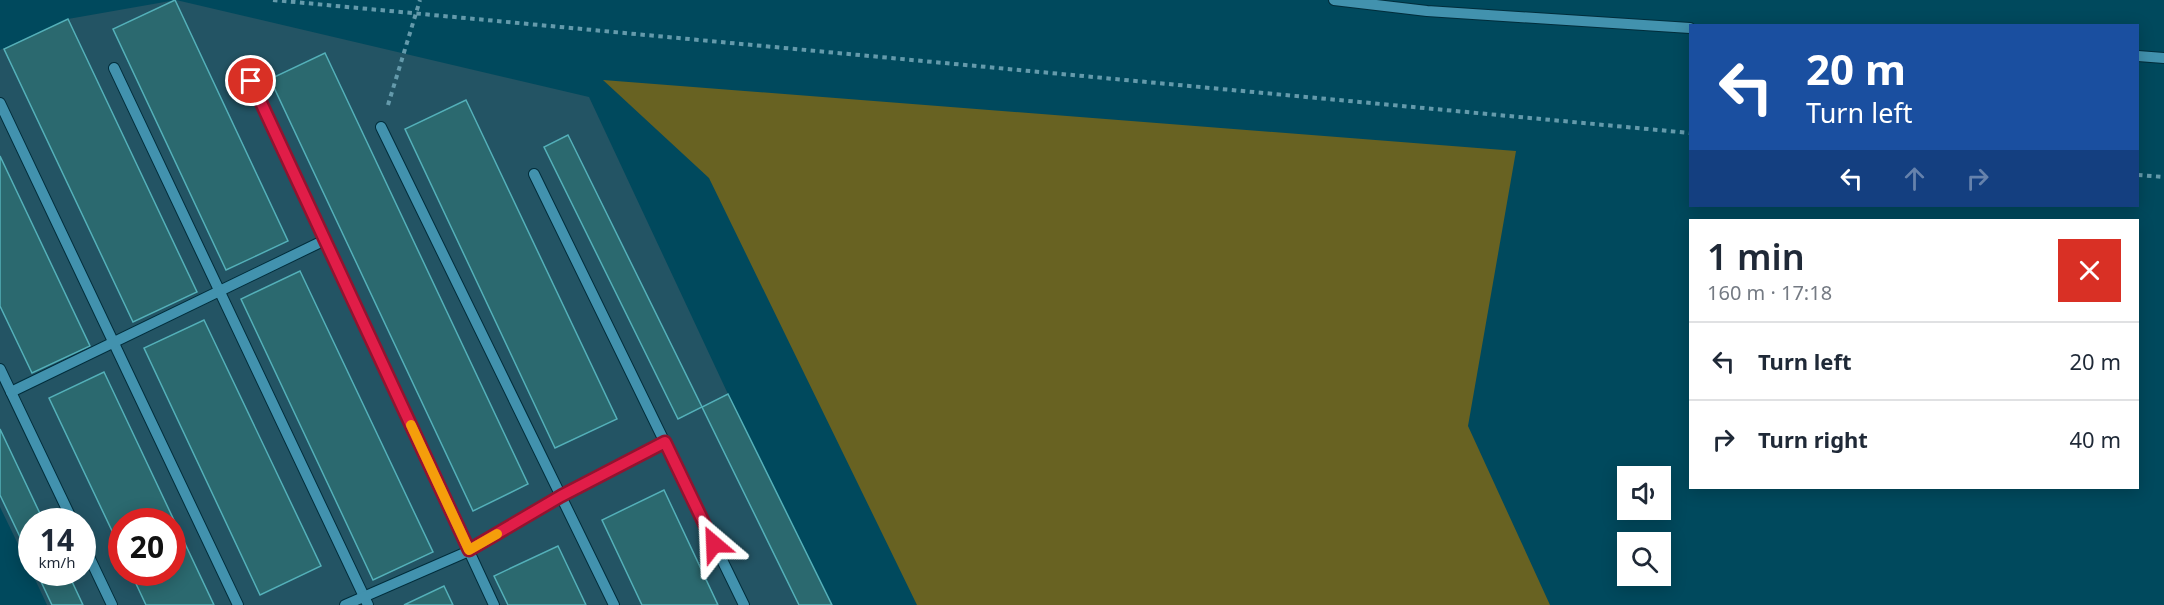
<!DOCTYPE html>
<html lang="en">
<head>
<meta charset="utf-8">
<style>
  :root { --surface:#fff; --page:#f6f6f7; --text:#1f2937; --muted:#747a83; --line:#e0e1e3 }
  body { margin:0; font-family:"Noto Sans",sans-serif; background:var(--page); color:var(--text); height:100vh; display:flex; flex-direction:column; font-size:22px; white-space:nowrap }
  * { box-sizing:border-box; margin:0 }
  p { font-size:20px; color:var(--muted) }
  .icon { flex:none; width:33px; height:33px; fill:none; stroke:currentColor; stroke-width:2; stroke-linecap:round; stroke-linejoin:round }
  .map { position:relative; flex:1; overflow:hidden }
  .details { position:absolute; left:1689px; top:219px; width:450px; height:270px; display:flex; flex-direction:column; background:var(--surface); border-radius:0px; box-shadow:0 3px 15px #0003 }
  .details>* { flex:none }
  .guide { position:absolute; left:1689px; top:24px; width:450px; height:183px; border-radius:0px; box-shadow:0 3px 15px #0003; background:#1a4fa0; color:#fff; overflow:hidden }
  .fabs { position:absolute; left:1617px; top:466px; display:grid; gap:12px }
  .fabs a { display:grid; place-items:center; width:54px; height:54px; border-radius:0px; background:var(--surface); box-shadow:0 3px 15px #0003; font-size:30px }
  .speed { position:absolute; left:18px; top:508px; display:flex; gap:12px; font-size:30px; font-weight:700; text-align:center }
  .speed>* { display:grid; place-content:center; width:78px; height:78px; border-radius:50%; background:var(--surface); box-shadow:0 3px 15px #0003; line-height:1 }
  .speed small { font-size:15px; font-weight:400 }
  .speed .limit { border:9px solid #d22; background:#fff; color:#111 }
  .pin { position:absolute; display:grid; place-items:center; width:51px; height:51px; color:#fff; margin:-26px; border:3px solid #fff; border-radius:50%; box-shadow:0 2px 6px #0007 }
  .me { position:absolute; width:66px; margin:-33px; rotate:334deg; stroke-linejoin:round; filter:drop-shadow(0 0 4px #0008) }
  .turn { display:flex; align-items:center; gap:21px; height:126px; padding:0 18px; font-size:27px }
  .turn .icon { width:78px; height:78px; stroke-width:2.5 }
  .turn b { display:block; font-size:42px; line-height:51px }
  .lanes { display:flex; align-items:center; height:57px; padding:0 18px; background:#0003; justify-content:center; gap:30px; direction:ltr }
  .lanes .off { opacity:.35 }
  .round { display:grid; place-items:center; flex:none; width:63px; height:63px; border-radius:0px; background:var(--page) }
  .head { display:flex; align-items:center; justify-content:space-between; height:102px; padding:0 18px }
  h1 { font-size:36px; font-weight:600; line-height:45px }
  ul { padding:0; list-style:none }
  li { display:flex; align-items:center; gap:18px; height:78px; padding:0 18px; border-top:2px solid var(--line) }
  li div { flex:1 }
  li b { display:block; font-size:22px }
  li em { font-style:normal }
  .map>svg:first-child { display:block }
  .built { fill:#235464; fill-rule:evenodd }
  .green { fill:#686222 }
  .building { fill:#2b696f; stroke:#54b0b9; stroke-width:1.5 }
  .lines { fill:none; stroke-linecap:round; stroke-linejoin:round }
  .minor-casing { stroke:#002d3b; stroke-width:12 }
  .path { stroke:#649aab; stroke-width:4; stroke-dasharray:4.5 4.5; stroke-linecap:butt }
  .minor { stroke:#4292ae; stroke-width:10 }
  .route-casing { stroke:#92132f; stroke-width:15 }
  .route { stroke:#e11d48; stroke-width:10 }
  .slow { stroke:#f59e0b; stroke-width:10 }
</style>
</head>
<body>
<div class="map">
<svg width="2164" height="605" viewBox="0 0 2164 605">
  <rect width="100%" height="100%" fill="#00495d"/>
  <path class="built" d="M176,0L589,97L728,394L832,605H47L32,573H82V522H32V573L0,507V50L68,19ZM122,522H172V573H122Z"/>
  <polygon class="green" points="603,80 1516,151 1468,426 1550,605 917,605 709,178"/>
  <g class="building">
    <polygon points="175,0 288,241 226,270 113,29"/>
    <polygon points="68,19 197,292 133,322 4,49"/>
    <polygon points="325,53 528,484 473,511 270,79"/>
    <polygon points="466,100 617,419 555,448 405,129"/>
    <polygon points="568,135 702,407 678,419 544,147"/>
    <polygon points="0,156 90,346 32,373 0,306"/>
    <polygon points="300,271 433,552 373,580 241,299"/>
    <polygon points="204,320 321,566 260,595 144,348"/>
    <polygon points="104,372 214,605 146,605 131,573 172,573 172,522 122,522 122,552 49,398"/>
    <polygon points="728,394 832,605 799,605 702,407"/>
    <polygon points="0,429 44,522 32,522 32,562 0,495"/>
    <polygon points="664,490 718,605 642,605 602,520"/>
    <polygon points="558,546 586,605 508,605 494,576"/>
    <polygon points="37,573 68,573 83,605 52,605"/>
    <polygon points="444,586 453,605 404,605"/>
  </g>
  <g class="lines">
    <g class="minor-casing">
      <g id="minor">
        <polyline points="1334,0 1427,11 1690,28"/>
        <polyline points="2138,56 2164,58"/>
        <polyline points="114,68 368,605"/>
        <polyline points="251,81 494,605"/>
        <polyline points="0,103 238,605"/>
        <polyline points="381,127 614,605"/>
        <polyline points="534,174 744,605"/>
        <polyline points="0,369 73,522"/>
        <polyline points="11,392 325,240"/>
        <polyline points="82,542 112,605"/>
        <polyline points="345,605 469,551 561,496 665,443"/>
      </g>
    </g>
    <g class="path">
      <polyline points="273,0 1690,133"/>
      <polyline points="388,105 420,0"/>
      <polyline points="2138,175 2164,177"/>
    </g>
    <use href="#minor" class="minor"/>
  </g>
  <g class="lines">
    <g class="route-casing">
      <polyline id="route" points="251,81 469,550 561,496 665,442 714,544"/>
    </g>
    <use href="#route" class="route"/>
    <polyline class="slow" points="411,425 469,550 497,534"/>
  </g>
</svg>
<div class="fabs">
<a><svg class="icon" aria-label="sound" viewBox="0 0 24 24"><path d="M4 9h4l5-4v14l-5-4H4zM17 9q2 3 0 6"/></svg></a>
<a><svg class="icon" aria-label="search" viewBox="0 0 24 24"><circle cx="10" cy="10" r="6"/><path d="M15 15l6 6"/></svg></a>
</div>
<div class="speed"><div>14<small>km/h</small></div><div class="limit">20</div></div>
<div class="pin" style="left:251px;top:81px;background:#d93025"><svg class="icon" aria-label="arrive" viewBox="0 0 24 24"><path d="M6 21V4h12l-3 4 3 4H6"/></svg></div>
<svg class="me" style="left:714px;top:544px" viewBox="-20 -20 40 40"><path d="M0-17L14 15 0 8-14 15z" fill="#e11d48" stroke="#fff" stroke-width="4"/></svg>
<div class="guide">
<div class="turn"><svg class="icon" aria-label="left" viewBox="0 0 24 24"><path d="M17 20v-9H6M10 6l-5 5 5 5"/></svg><div><b>20 m</b>Turn left</div></div>
<div class="lanes"><svg class="icon" aria-label="left" viewBox="0 0 24 24"><path d="M17 20v-9H6M10 6l-5 5 5 5"/></svg><svg class="icon off" aria-label="ahead" viewBox="0 0 24 24"><path d="M12 20V5M6 11l6-6 6 6"/></svg><svg class="icon off" aria-label="right" viewBox="0 0 24 24"><path d="M7 20v-9h11M14 6l5 5-5 5"/></svg></div>
</div>
<section class="details">
<div class="head"><div><h1>1 min</h1><p>160 m · 17:18</p></div><a class="round" style="background:#d93025;color:#fff"><svg class="icon" aria-label="close" viewBox="0 0 24 24"><path d="M6 6l12 12M18 6L6 18"/></svg></a></div>
<ul>
<li><svg class="icon" aria-label="left" viewBox="0 0 24 24"><path d="M17 20v-9H6M10 6l-5 5 5 5"/></svg><div><b>Turn left</b></div><em>20 m</em></li>
<li><svg class="icon" aria-label="right" viewBox="0 0 24 24"><path d="M7 20v-9h11M14 6l5 5-5 5"/></svg><div><b>Turn right</b></div><em>40 m</em></li>
</ul>
</section>
</div>
</body>
</html>
